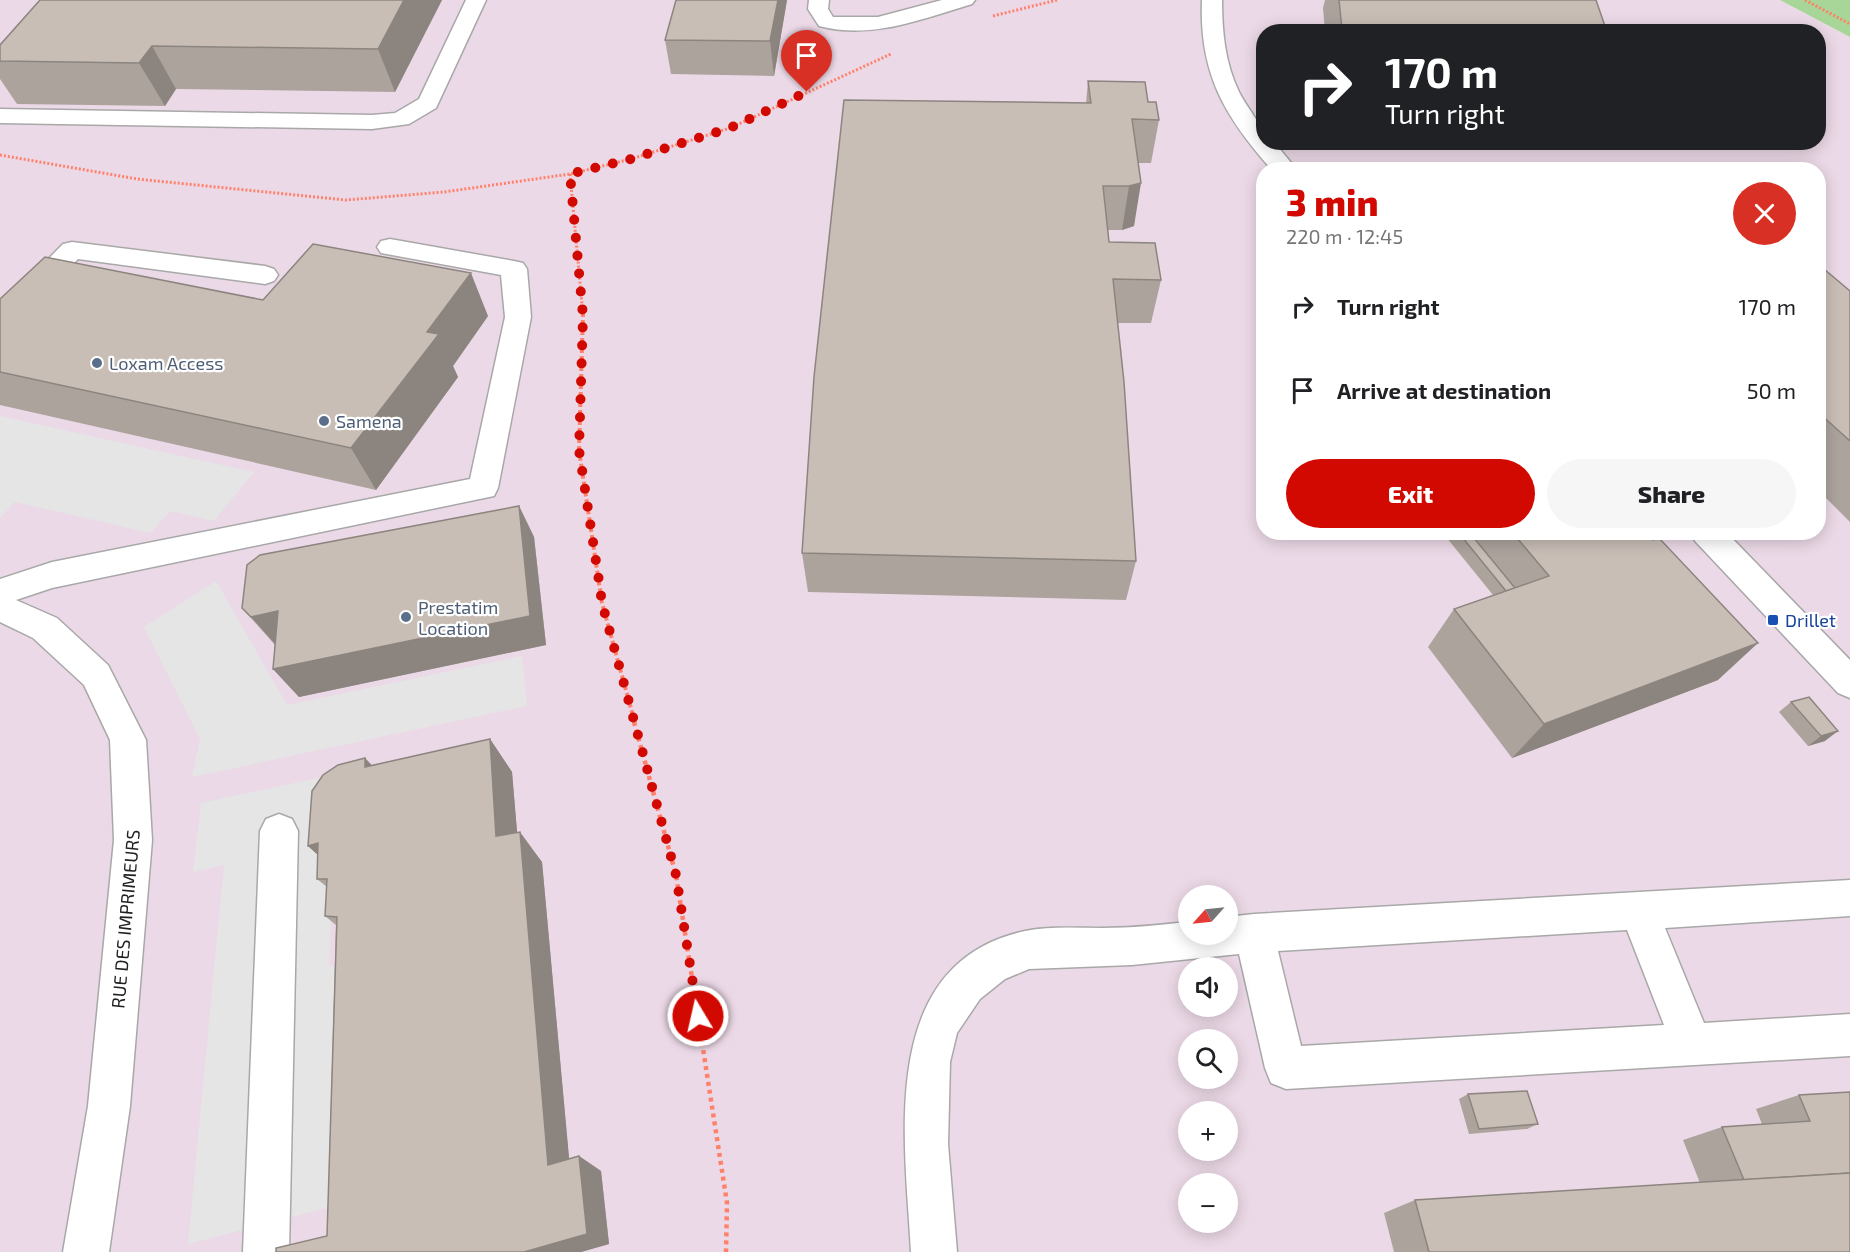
<!DOCTYPE html>
<html lang="en">
<head>
<meta charset="utf-8">
<style>
  :root { --surface:#fff; --page:#f6f6f6; --text:#202124; --muted:#757577; --accent:#d20900 }
  body { margin:0; font-family:"Exo 2",sans-serif; background:var(--page); color:var(--text); height:100vh; display:flex; flex-direction:column; font-size:22px; white-space:nowrap }
  * { box-sizing:border-box; margin:0 }
  p { font-size:20px; color:var(--muted) }
  .icon { flex:none; width:33px; height:33px; fill:none; stroke:currentColor; stroke-width:2; stroke-linecap:round; stroke-linejoin:round }
  .map { position:relative; flex:1; overflow:hidden }
  .sheet { position:absolute; left:1256px; top:162px; width:570px; height:378px; display:flex; flex-direction:column; background:var(--surface); border-radius:24px; box-shadow:0 3px 15px #0003 }
  .sheet>* { flex:none }
  .hud { position:absolute; left:1256px; top:24px; width:570px; height:126px; border-radius:24px; box-shadow:0 3px 15px #0003; background:#202124; color:#fff; overflow:hidden }
  .needle { width:39px; rotate:243deg }
  .controls { position:absolute; left:1178px; top:885px; display:grid; gap:12px }
  .controls a { display:grid; place-items:center; width:60px; height:60px; border-radius:50%; background:var(--surface); box-shadow:0 3px 15px #0003; font-size:30px }
  .pin { position:absolute; display:grid; place-items:center; width:51px; height:51px; color:#fff; margin:-62px -26px; border-radius:50% 50% 50% 0; rotate:-45deg; box-shadow:0 0 6px #0007 }
  .pin .icon { rotate:45deg }
  .me { position:absolute; width:66px; margin:-33px; rotate:351deg; stroke-linejoin:round; filter:drop-shadow(0 0 4px #0008) }
  .turn { display:flex; align-items:center; gap:21px; height:126px; padding:0 30px; font-size:27px }
  .turn .icon { width:78px; height:78px; stroke-width:2.5 }
  .turn b { display:block; font-size:42px; line-height:51px }
  .round { display:grid; place-items:center; flex:none; width:63px; height:63px; border-radius:32px; background:var(--page) }
  .head { display:flex; align-items:center; justify-content:space-between; height:102px; padding:0 30px }
  h1 { font-size:36px; font-weight:800; line-height:45px; color:var(--accent) }
  .cta { display:flex; gap:12px; margin-top:auto; padding:12px 30px }
  .cta a { flex:1; height:69px; border-radius:36px; background:var(--accent); color:#fff; font-size:24px; font-weight:800; line-height:69px; text-align:center }
  .cta a+a { background:var(--page); color:var(--text) }
  ul { padding:0; list-style:none }
  li { display:flex; align-items:center; gap:18px; height:84px; padding:0 30px }
  li div { flex:1 }
  li b { display:block; font-size:22px }
  li em { font-style:normal }
  .map>svg:first-child { display:block }
  .industrial { fill:#ecd9e7; fill-rule:evenodd }
  .forest { fill:#a8d598 }
  .parking { fill:#e5e5e5 }
  .lines { fill:none; stroke-linecap:round; stroke-linejoin:round }
  .minor-casing { stroke:#a8a8a8; stroke-width:3 }
  .path-far2 { stroke:#ff816b; stroke-width:3; stroke-dasharray:2 2; stroke-linecap:butt }
  .path-far1 { stroke:#ff816b; stroke-width:4; stroke-dasharray:3 3; stroke-linecap:butt }
  .path { stroke:#ff816b; stroke-width:4.5; stroke-dasharray:4 4; stroke-linecap:butt }
  .minor { fill:#fff; fill-rule:evenodd }
  .wall { fill:#aca39d }
  .shaded-wall { fill:#8c857f }
  .building { fill:#c8beb6; stroke:#8c857f; stroke-width:1.5 }
  .route { stroke:#d20900; stroke-width:10; stroke-dasharray:0 18 }
  .service-dot { fill:#5c6f8a; stroke:#fff; stroke-width:2 }
  .transit-dot { fill:#1a4fb4; stroke:#fff; stroke-width:2 }
  .labels { text-anchor:middle; dominant-baseline:central; stroke-width:4.5; stroke-linejoin:round; paint-order:stroke }
  .service-label { font-size:18px; fill:#4e5e75; stroke:#fff; text-anchor:start }
  .transit-label { font-size:18px; fill:#164399; stroke:#fff; text-anchor:start }
  .street-label { font-size:18px; fill:#212121; stroke:#fff }
</style>
</head>
<body>
<div class="map">
<svg width="1850" height="1252" viewBox="0 0 1850 1252">
  <rect width="100%" height="100%" fill="#f2efe7"/>
  <path class="industrial" d="M0,0H1780L1850,37V1252H0ZM1263,32H1818V142H1263ZM1263,170H1818V532H1263ZM1188,896H1227V934H1188ZM1188,968H1227V1006H1188ZM1188,1040H1227V1078H1188ZM1188,1112H1227V1150H1188ZM1188,1184H1227V1222H1188Z"/>
  <polygon class="forest" points="1780,0 1850,0 1850,37"/>
  <g class="parking">
    <polygon points="0,416 254,472 214,521 170,511 151,533 15,502 0,518"/>
    <polygon points="216,581 287,705 522,656 527,706 192,777 200,739 144,627"/>
    <polygon points="337,774 329,967 355,961 349,1202 188,1244 224,865 193,872 201,803"/>
  </g>
  <g class="lines">
    <g class="minor-casing">
      <g id="minor">
        <polygon points="466,0 486,0 436,108 409,124 372,129 0,123 0,109 372,115 395,113 419,99"/>
        <path d="M809,0H829L828,9L833,17H878L942,0H975L972,4C922,19 871,40 819,26L808,9Z"/>
        <path d="M1202,0H1222C1222,32 1225,63 1239,92C1248,110 1263,123 1263,142H1274L1297,170H1272C1224,116 1199,73 1202,0Z"/>
        <polygon points="390,239 514,261 523,263 527,269 531,317 498,488 494,496 52,588 16,600 57,618 108,665 146,740 152,840 130,1106 109,1252 63,1252 88,1106 114,840 110,740 84,685 33,638 0,622 0,579 52,562 470,479 505,317 501,275 381,253 377,247 381,241"/>
        <polygon points="72,242 265,266 274,269 278,275 274,281 265,284 78,259 10,331 0,333 0,308 63,244"/>
        <polygon points="1691,532 1726,532 1850,660 1850,698 1838,693 1695,541"/>
        <polygon points="279,814 292,819 298,831 289,1252 243,1252 260,831 266,819"/>
        <path d="M1850,880V916L1665,928L1704,1023L1850,1014V1056L1286,1089L1271,1083L1265,1068L1239,954L1132,965L1029,969L1005,979L980,999L957,1033L950,1062L948,1144L957,1252H911C905,1140 876,963 1025,931C1050,926 1077,928 1102,928C1131,928 1159,925 1188,922V934H1227V917L1254,914ZM1627,930L1664,1025L1301,1046L1278,951Z"/>
      </g>
    </g>
    <g class="path-far2">
      <polyline points="1805,0 1850,24"/>
      <polyline points="993,16 1057,0"/>
      <polyline points="0,155 137,179 346,200 444,192 570,174 631,159 730,128 891,54"/>
      <polyline points="570,174 583,315"/>
    </g>
    <polyline class="path-far1" points="583,314 579,450 602,603 635,723"/>
    <polyline class="path" points="634,722 676,875 727,1203 726,1252"/>
    <use href="#minor" class="minor"/>
  </g>
  <g class="wall">
    <polygon points="40,0 442,0 395,92 176,89 165,106 17,104 0,79 0,45"/>
    <polygon points="676,0 787,0 774,76 671,74 665,40"/>
    <polygon points="1325,0 1596,0 1607,32 1325,32 1323,8"/>
    <polygon points="1088,81 1148,102 1159,120 1151,163 1139,163 1134,226 1122,230 1108,230 1109,242 1161,280 1151,323 1118,323 1136,561 1126,600 808,592 802,553 1086,103"/>
    <polygon points="1818,264 1850,291 1850,522 1818,490"/>
    <polygon points="0,299 263,300 488,316 453,366 458,377 376,490 0,405"/>
    <polygon points="519,506 534,537 546,645 299,697 273,669 275,645 242,608"/>
    <polygon points="1442,532 1646,532 1718,680 1512,758 1428,647 1454,609 1493,595"/>
    <polygon points="1791,702 1825,741 1808,746 1779,712"/>
    <polygon points="490,739 512,772 517,833 542,862 569,1159 579,1156 601,1171 609,1244 581,1252 276,1252 327,1236 336,925 325,916 327,887 317,879 318,855 308,846 365,758 372,765"/>
    <polygon points="1850,1092 1850,1252 1394,1252 1384,1213 1415,1200 1700,1183 1683,1140 1722,1127 1762,1124 1756,1109 1799,1095"/>
    <polygon points="1468,1094 1538,1124 1527,1129 1469,1134 1459,1099"/>
  </g>
  <g class="shaded-wall">
    <polygon points="404,0 442,0 395,92 378,49"/>
    <polygon points="778,0 787,0 774,76 770,41"/>
    <polygon points="152,46 176,89 165,106 139,63"/>
    <polygon points="1141,183 1134,226 1122,230 1129,186"/>
    <polygon points="471,273 488,316 453,366 458,377 376,490 351,448 427,332"/>
    <polygon points="519,506 534,537 546,645 299,697 273,669"/>
    <polygon points="278,611 277,646 251,617"/>
    <polygon points="1758,643 1718,680 1512,758 1544,724"/>
    <polygon points="1838,731 1825,741 1808,746 1821,736"/>
    <polygon points="490,739 512,772 520,866 496,836"/>
    <polygon points="365,758 394,791 365,767"/>
    <polygon points="520,832 542,862 571,1179 548,1165"/>
    <polygon points="318,843 341,876 308,846"/>
    <polygon points="579,1156 601,1171 609,1244 581,1252 524,1252"/>
  </g>
  <g class="building">
    <polygon points="40,0 404,0 378,49 152,46 139,63 0,61 0,45"/>
    <polygon points="676,0 778,0 770,41 665,40"/>
    <polygon points="1339,0 1596,0 1607,32 1374,32 1342,29"/>
    <polygon points="1088,81 1145,82 1148,102 1156,102 1159,120 1132,119 1141,183 1129,186 1103,186 1109,242 1155,243 1161,280 1113,279 1124,382 1136,561 802,553 814,377 844,100 1091,103"/>
    <polygon points="313,244 471,273 427,332 439,334 351,448 0,372 0,299 45,257 263,300"/>
    <polygon points="1818,264 1850,291 1850,441 1818,412"/>
    <polygon points="519,506 530,616 273,669 278,611 251,617 242,608 247,565 260,555"/>
    <polygon points="1458,532 1469,532 1515,588 1506,591"/>
    <polygon points="1512,532 1646,532 1653,540 1659,538 1758,643 1544,724 1454,609 1549,576"/>
    <polygon points="1809,697 1838,731 1821,736 1791,702"/>
    <polygon points="490,739 496,836 520,832 548,1165 579,1156 587,1234 524,1252 276,1252 276,1248 327,1236 337,917 325,916 327,879 317,879 318,843 308,846 312,791 323,775 338,765 365,758 365,767"/>
    <polygon points="1527,1091 1538,1124 1479,1129 1468,1094"/>
    <polygon points="1850,1092 1850,1173 1744,1180 1722,1127 1810,1121 1799,1095"/>
    <polygon points="1850,1173 1850,1252 1429,1252 1415,1200"/>
  </g>
  <g class="lines">
    <polyline class="route" points="698,1016 676,875 602,603 599,581 579,450 583,316 570,174 631,159 730,128 807,92"/>
  </g>
  <g class="service-dot">
    <circle cx="97" cy="363" r="6"/>
    <circle cx="324" cy="421" r="6"/>
    <circle cx="406" cy="617" r="6"/>
  </g>
  <rect class="transit-dot" x="1767" y="614" width="12" height="12" rx="3"/>
  <g class="labels">
    <g class="service-label">
      <text x="109" y="363">Loxam Access</text>
      <text x="336" y="421">Samena</text>
      <text x="418" y="607">Prestatim<tspan x="418" dy="21">Location</tspan></text>
    </g>
    <g class="transit-label">
      <text x="1785" y="620">Drillet</text>
    </g>
    <g class="street-label">
      <text transform="translate(125 919) rotate(-85)">RUE DES IMPRIMEURS</text>
    </g>
  </g>
</svg>
<div class="controls">
<a><svg class="needle" viewBox="-14 -14 28 28"><path d="M0-13l5 13h-10z" fill="#e53935"/><path d="M0 13l5-13h-10z" fill="#757577"/></svg></a>
<a><svg class="icon" aria-label="sound" viewBox="0 0 24 24"><path d="M4 9h4l5-4v14l-5-4H4zM17 9q2 3 0 6"/></svg></a>
<a><svg class="icon" aria-label="search" viewBox="0 0 24 24"><circle cx="10" cy="10" r="6"/><path d="M15 15l6 6"/></svg></a>
<a>+</a>
<a>−</a>
</div>
<div class="pin" style="left:807px;top:92px;background:#d93025"><svg class="icon" aria-label="arrive" viewBox="0 0 24 24"><path d="M6 21V4h12l-3 4 3 4H6"/></svg></div>
<svg class="me" style="left:698px;top:1016px" viewBox="-20 -20 40 40"><circle r="17" fill="#d20900" stroke="#fff" stroke-width="3"/><path d="M0-11L8 9 0 5-8 9z" fill="#fff"/></svg>
<div class="hud">
<div class="turn"><svg class="icon" aria-label="right" viewBox="0 0 24 24"><path d="M7 20v-9h11M14 6l5 5-5 5"/></svg><div><b>170 m</b>Turn right</div></div>
</div>
<section class="sheet">
<div class="head"><div><h1>3 min</h1><p>220 m · 12:45</p></div><a class="round" style="background:#d93025;color:#fff"><svg class="icon" aria-label="close" viewBox="0 0 24 24"><path d="M6 6l12 12M18 6L6 18"/></svg></a></div>
<ul>
<li><svg class="icon" aria-label="right" viewBox="0 0 24 24"><path d="M7 20v-9h11M14 6l5 5-5 5"/></svg><div><b>Turn right</b></div><em>170 m</em></li>
<li><svg class="icon" aria-label="arrive" viewBox="0 0 24 24"><path d="M6 21V4h12l-3 4 3 4H6"/></svg><div><b>Arrive at destination</b></div><em>50 m</em></li>
</ul>
<div class="cta"><a>Exit</a><a>Share</a></div>
</section>
</div>
</body>
</html>
